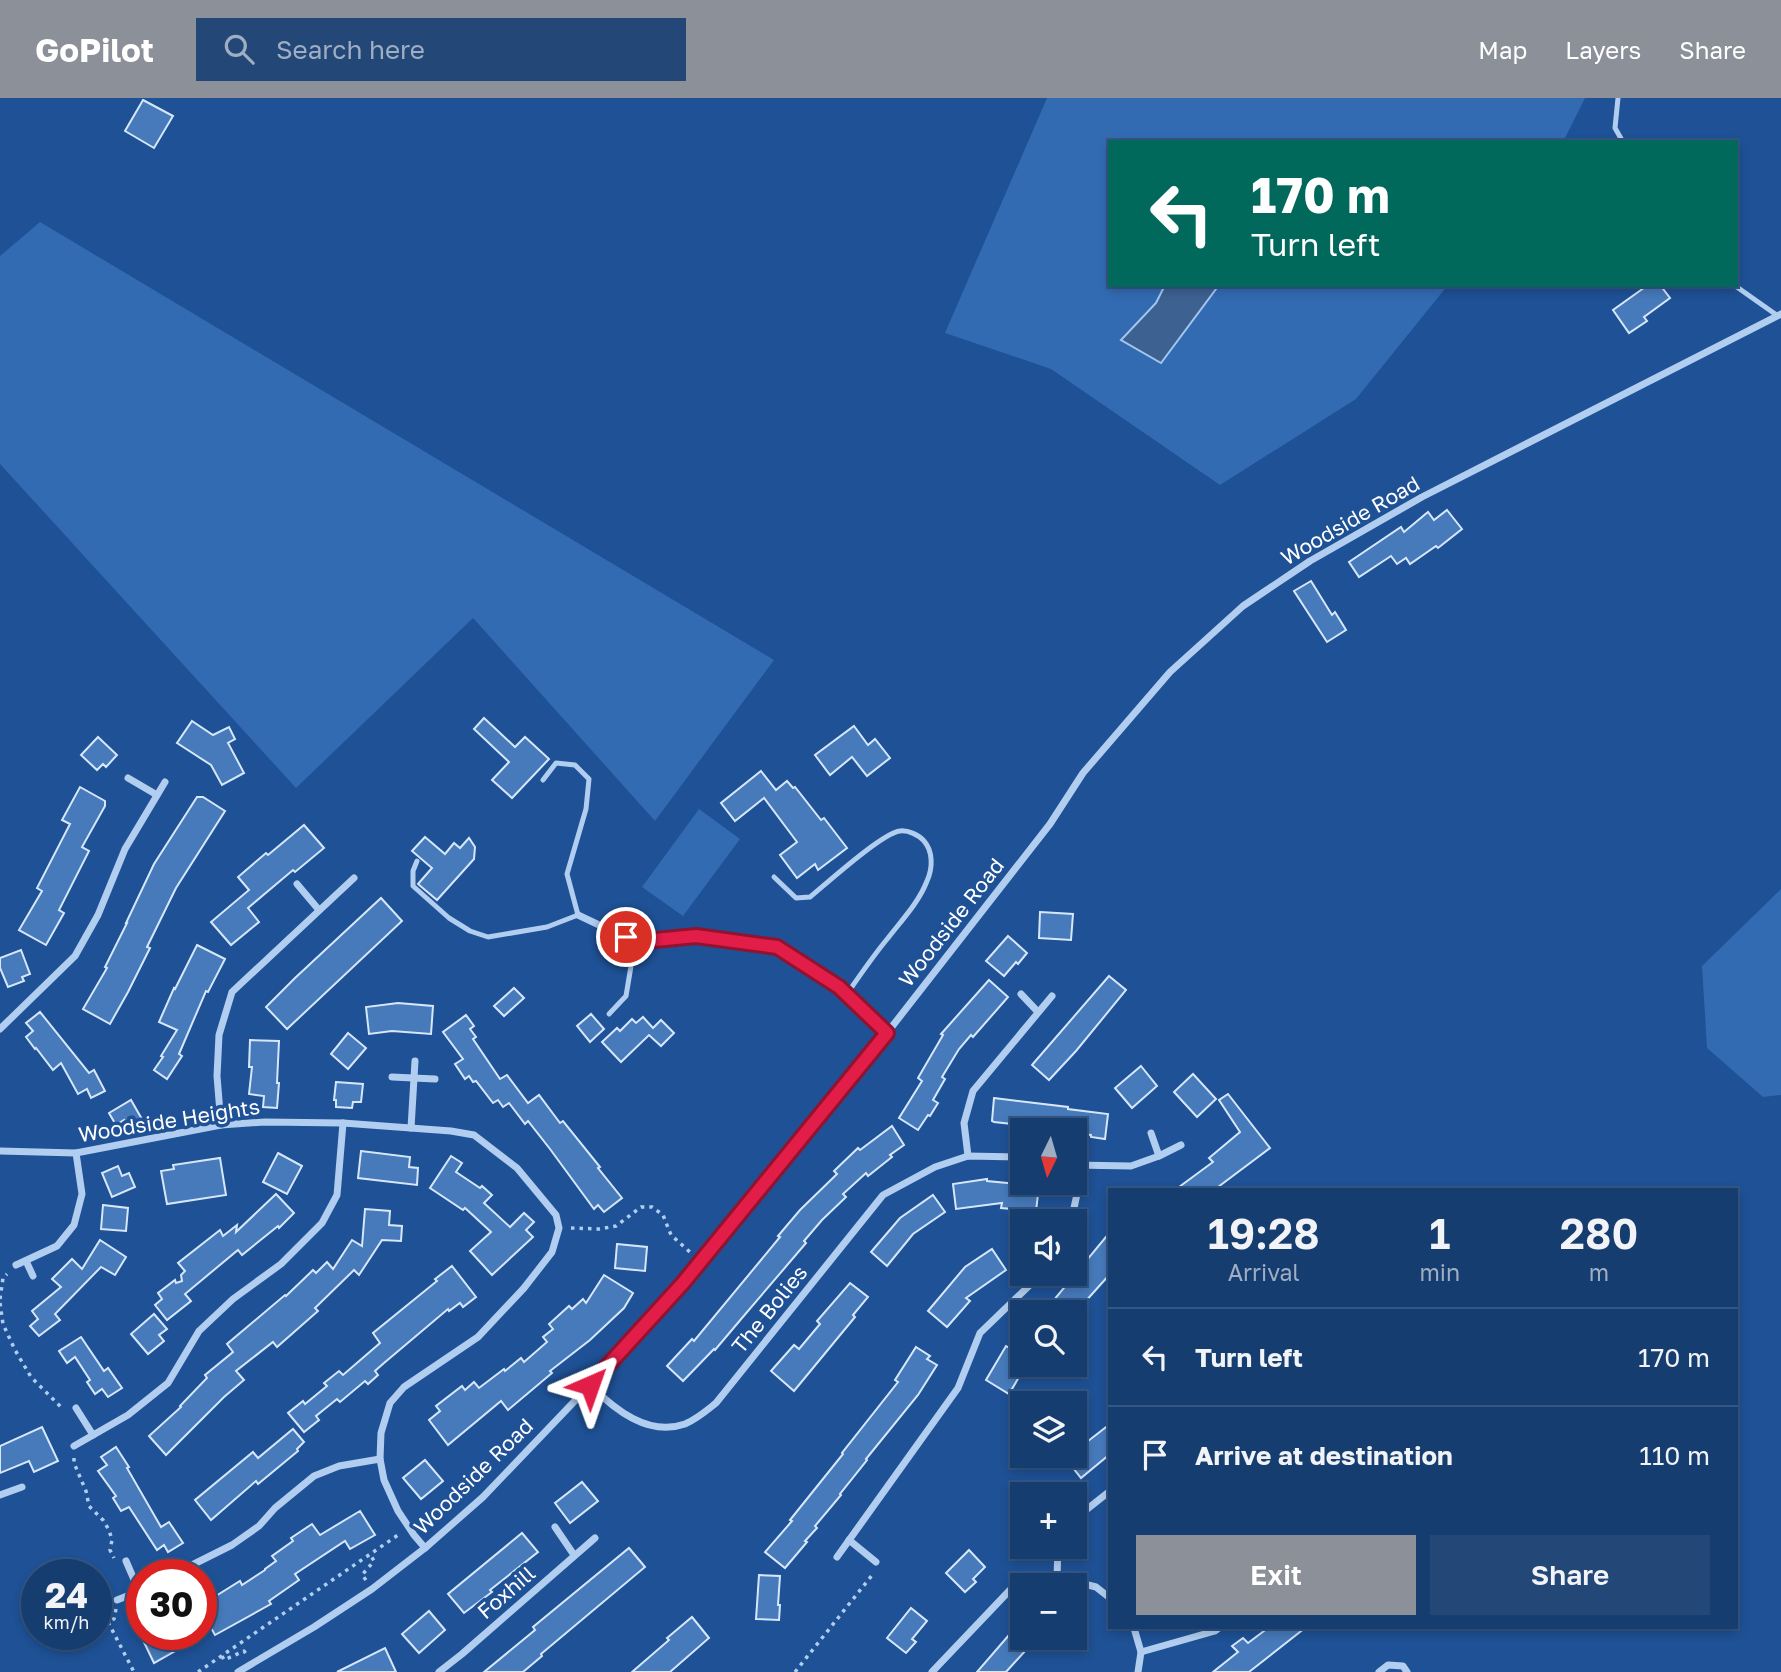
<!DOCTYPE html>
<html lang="en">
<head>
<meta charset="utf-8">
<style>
  :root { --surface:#163d70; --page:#234878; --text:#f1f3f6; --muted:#9eaec3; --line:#355683; --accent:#8c9099 }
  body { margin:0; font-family:"Golos Text",sans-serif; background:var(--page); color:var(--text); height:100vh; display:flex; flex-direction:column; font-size:26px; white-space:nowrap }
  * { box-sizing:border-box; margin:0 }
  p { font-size:23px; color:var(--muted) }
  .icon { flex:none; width:38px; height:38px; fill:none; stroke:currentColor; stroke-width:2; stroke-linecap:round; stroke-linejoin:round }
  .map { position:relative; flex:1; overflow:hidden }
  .sheet { position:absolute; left:1108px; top:1090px; width:630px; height:441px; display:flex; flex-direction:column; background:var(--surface); border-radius:0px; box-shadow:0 4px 10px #0003,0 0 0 2px var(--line) }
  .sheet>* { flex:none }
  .hud { position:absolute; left:1108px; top:42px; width:630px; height:147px; border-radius:0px; box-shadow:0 4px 10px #0003,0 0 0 2px var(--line); background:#00695c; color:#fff; overflow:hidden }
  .needle { width:46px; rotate:185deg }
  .buttons { position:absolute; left:1010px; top:1020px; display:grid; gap:14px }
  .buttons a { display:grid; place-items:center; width:77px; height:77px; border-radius:0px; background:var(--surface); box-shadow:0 4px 10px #0003,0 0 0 2px var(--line); font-size:35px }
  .speed { position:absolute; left:21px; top:1461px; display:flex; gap:14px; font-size:35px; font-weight:700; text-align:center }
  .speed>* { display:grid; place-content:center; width:91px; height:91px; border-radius:50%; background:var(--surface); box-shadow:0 4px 10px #0003,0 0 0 2px var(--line); line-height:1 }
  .speed small { font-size:18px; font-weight:400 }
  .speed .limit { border:10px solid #d22; background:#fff; color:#111 }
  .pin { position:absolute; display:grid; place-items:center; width:60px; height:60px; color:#fff; margin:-30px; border:4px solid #fff; border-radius:50%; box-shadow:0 2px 7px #0007 }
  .me { position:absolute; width:77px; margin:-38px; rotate:43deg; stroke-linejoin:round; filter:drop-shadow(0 0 5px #0008) }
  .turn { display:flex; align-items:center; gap:24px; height:147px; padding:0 28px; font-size:32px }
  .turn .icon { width:91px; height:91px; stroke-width:2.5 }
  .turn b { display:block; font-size:49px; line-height:60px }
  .eta { display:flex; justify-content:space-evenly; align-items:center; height:119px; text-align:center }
  .eta b { font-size:42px; font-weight:600; line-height:49px }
  .primary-button { display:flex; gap:14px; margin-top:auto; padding:14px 28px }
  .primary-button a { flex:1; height:80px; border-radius:0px; background:var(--accent); color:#fff; font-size:28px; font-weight:600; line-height:80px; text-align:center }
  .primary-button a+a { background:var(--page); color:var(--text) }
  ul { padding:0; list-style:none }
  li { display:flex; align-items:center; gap:21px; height:98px; padding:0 28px; border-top:2px solid var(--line) }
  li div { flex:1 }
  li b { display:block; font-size:26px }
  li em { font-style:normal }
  header { display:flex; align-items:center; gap:42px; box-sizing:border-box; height:98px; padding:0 35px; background:var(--accent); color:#fff }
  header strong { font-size:33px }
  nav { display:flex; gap:38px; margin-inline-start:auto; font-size:24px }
  .search { width:490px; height:63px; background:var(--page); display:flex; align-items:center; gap:18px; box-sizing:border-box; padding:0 24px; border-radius:0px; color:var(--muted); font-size:26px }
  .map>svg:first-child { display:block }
  .green { fill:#326bb2 }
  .water { fill:#3d6292; stroke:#a4c7f0; stroke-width:2 }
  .building { fill:#467abb; stroke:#d7e7fa; stroke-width:2 }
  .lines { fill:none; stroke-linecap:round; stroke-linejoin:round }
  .path { stroke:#b1cdef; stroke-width:3.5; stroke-dasharray:3.5 5; stroke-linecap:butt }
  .service { stroke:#b1cdef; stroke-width:5 }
  .minor { stroke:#b1cdef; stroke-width:7 }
  .route-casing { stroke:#92132f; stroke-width:18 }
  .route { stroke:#e11d48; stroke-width:12 }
  .labels { text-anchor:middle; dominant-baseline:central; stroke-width:7; stroke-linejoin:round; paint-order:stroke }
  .street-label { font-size:21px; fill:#fff; stroke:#1e5195 }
</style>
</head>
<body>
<header>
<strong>GoPilot</strong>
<div class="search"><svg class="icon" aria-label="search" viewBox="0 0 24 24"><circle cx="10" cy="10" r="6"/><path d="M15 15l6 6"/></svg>Search here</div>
<nav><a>Map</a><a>Layers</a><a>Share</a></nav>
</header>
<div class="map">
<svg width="1781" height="1574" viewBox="0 0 1781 1574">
  <rect width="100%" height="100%" fill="#1e5195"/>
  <g class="green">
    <polygon points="1047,0 1585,0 1563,44 1110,44 1110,187 1448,187 1356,301 1220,387 1051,271 945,235"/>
    <polygon points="40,124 774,562 655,723 473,520 296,690 0,366 0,158"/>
    <polygon points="699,711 740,741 683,818 642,789"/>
    <polygon points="1781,791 1781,997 1763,999 1707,950 1702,868"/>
  </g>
  <polygon class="water" points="1165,187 1219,187 1161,265 1121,242 1156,205"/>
  <g class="building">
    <polygon points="143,2 173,18 154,50 125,33"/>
    <polygon points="1648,187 1660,187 1670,200 1644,219 1647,223 1629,235 1613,212"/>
    <polygon points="1447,412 1462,431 1438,450 1436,448 1410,466 1406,460 1397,466 1391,458 1359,479 1349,464 1401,429 1404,434 1428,414 1434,422"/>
    <polygon points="1311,483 1332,517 1335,514 1346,532 1327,544 1294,493"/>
    <polygon points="484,620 515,649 525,639 549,661 512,700 492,682 509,664 474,631"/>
    <polygon points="192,623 213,637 229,629 235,641 228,645 244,675 222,687 211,667 177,645"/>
    <polygon points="854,628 868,647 875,641 890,660 867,678 852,659 830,677 815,657"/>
    <polygon points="98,639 117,657 106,669 103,666 97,672 81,657"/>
    <polygon points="761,673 776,692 787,683 793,690 795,689 821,722 824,720 847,750 818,772 815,766 797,780 780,757 797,744 764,700 735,723 721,705"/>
    <polygon points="80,689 105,703 105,708 82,749 89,753 59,812 64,815 46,847 19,832 42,793 37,790 70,726 62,722"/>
    <polygon points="197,699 203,699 225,713 176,790 147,849 150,850 128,894 110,926 83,911 107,870 105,869 127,825 126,825 154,766"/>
    <polygon points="304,727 324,750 295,774 293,772 248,810 259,824 231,847 211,824 249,792 238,779 266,755 268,757"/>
    <polygon points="425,739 445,756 454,745 460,750 469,740 475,749 474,761 437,802 418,786 432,770 412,753"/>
    <polygon points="381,800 402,823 287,931 266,909 295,880"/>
    <polygon points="1040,814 1073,816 1071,842 1039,840"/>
    <polygon points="1008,838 1027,855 1018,866 1016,864 1004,878 986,863"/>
    <polygon points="197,847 225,861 208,894 206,893 179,956 182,958 167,981 154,972 163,959 161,958 177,932 159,924 174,890 175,891"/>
    <polygon points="21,852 30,876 22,879 24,883 8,889 0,870 0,860"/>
    <polygon points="1109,878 1126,892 1076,953 1049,982 1032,967"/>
    <polygon points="989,882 1008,899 973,939 971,937 959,951 942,979 945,981 933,1002 938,1005 930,1018 928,1017 918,1032 899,1020 922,983 918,980 943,937 941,936"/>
    <polygon points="514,890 524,900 504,918 494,908"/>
    <polygon points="398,905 433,908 431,936 392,933 369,936 366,909"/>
    <polygon points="40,914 89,975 94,972 105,993 91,1000 87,991 78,996 61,965 53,972 36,950 35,951 26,939 33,933 26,925"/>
    <polygon points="591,916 604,931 590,944 577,928"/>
    <polygon points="466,917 474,928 470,931 476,939 473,941 500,981 507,977 528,1005 539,997 560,1025 563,1023 600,1069 598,1070 622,1100 604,1114 598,1107 594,1111 550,1051 528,1023 525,1026 509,1005 503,1009 498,1002 493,1005 476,983 473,984 469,978 465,981 455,966 463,961 443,934"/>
    <polygon points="643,919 653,930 661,922 674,935 661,948 649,937 621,964 602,944 617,930 620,933 632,921 636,925"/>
    <polygon points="348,935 366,950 348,971 331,956"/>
    <polygon points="250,942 279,943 277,985 279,985 277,1010 263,1009 264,998 249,996 252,969 249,969"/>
    <polygon points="1141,968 1157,988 1132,1010 1115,990"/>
    <polygon points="1193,976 1216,1001 1197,1019 1174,994"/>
    <polygon points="336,984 363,986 361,1004 353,1004 352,1010 336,1009 336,1002 334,1002"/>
    <polygon points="1228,996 1270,1050 1214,1092 1175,1092 1213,1064 1209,1060 1240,1034 1219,1002"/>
    <polygon points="994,1000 1068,1009 1068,1011 1108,1016 1105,1041 1091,1039 1091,1037 1074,1035 1074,1032 1042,1032 1012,1028 1012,1026 994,1024 992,1023"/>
    <polygon points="131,1002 143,1023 129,1031 124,1022 116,1027 109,1015"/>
    <polygon points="892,1028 904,1047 890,1057 892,1059 868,1078 866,1075 843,1096 846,1099 822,1122 804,1143 806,1145 742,1220 715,1252 714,1251 683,1283 667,1268 692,1241 694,1243 780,1139 778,1138 800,1112 837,1076 834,1073 858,1050 860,1052"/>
    <polygon points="361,1053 410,1059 409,1069 418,1070 417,1087 358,1080"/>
    <polygon points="278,1055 302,1068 287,1096 263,1084"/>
    <polygon points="451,1058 462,1065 456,1074 480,1090 482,1088 492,1097 484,1105 510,1129 524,1115 534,1124 526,1132 533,1139 492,1177 470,1153 491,1134 465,1110 463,1112 430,1090"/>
    <polygon points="220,1060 226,1097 167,1106 161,1073 174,1071 173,1067"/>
    <polygon points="118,1068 122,1078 129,1075 135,1089 112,1099 102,1075"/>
    <polygon points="987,1081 987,1083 1039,1088 1036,1113 1001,1110 1002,1105 956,1111 953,1086"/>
    <polygon points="276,1096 294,1115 279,1130 278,1128 242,1157 238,1152 185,1196 191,1203 167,1222 155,1207 162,1201 158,1195 175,1182 176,1185 182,1183 181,1177 185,1173 178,1165 220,1132 223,1138 237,1127 236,1134"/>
    <polygon points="933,1097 945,1114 913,1136 887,1168 871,1154 900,1120"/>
    <polygon points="103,1107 128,1110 126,1133 101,1131"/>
    <polygon points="365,1111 390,1113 389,1127 402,1128 401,1143 382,1142 359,1177 354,1172 315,1210 318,1213 277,1249 273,1244 236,1273 244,1282 224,1299 166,1357 149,1338 181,1309 180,1308 207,1280 205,1277 233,1254 227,1246 285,1197 286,1198 313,1172 316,1175 327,1164 333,1171 352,1142 362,1148"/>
    <polygon points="1110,1134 1110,1176 1076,1214 1044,1214"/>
    <polygon points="100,1142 126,1159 115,1177 101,1169 55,1216 60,1222 39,1238 30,1228 38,1221 32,1213 61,1189 52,1181 72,1161 82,1171"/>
    <polygon points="617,1146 647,1149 645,1173 615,1170"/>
    <polygon points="992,1151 1006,1172 966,1200 970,1203 947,1229 928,1213 965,1169"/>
    <polygon points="452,1168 476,1199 463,1209 460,1205 449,1213 448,1211 384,1265 375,1273 378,1277 368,1286 365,1283 340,1304 337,1301 316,1318 319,1322 304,1334 288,1315 303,1303 305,1306 327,1288 324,1285 339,1273 343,1277 380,1245 373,1235 437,1183 435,1181"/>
    <polygon points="604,1177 633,1195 624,1210 590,1242 550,1273 552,1275 508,1312 501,1303 448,1347 429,1322 440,1313 436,1308 462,1288 465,1292 474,1284 479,1290 504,1271 505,1273 521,1260 524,1264 547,1244 543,1239 553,1231 549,1226 569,1208 572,1211 583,1201 586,1205"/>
    <polygon points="850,1185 868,1199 853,1217 855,1219 794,1293 771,1273 794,1247 799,1251 820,1226 817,1223"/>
    <polygon points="154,1216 167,1231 159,1237 164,1243 148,1256 131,1236"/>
    <polygon points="81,1239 104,1273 108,1270 122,1290 108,1299 102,1291 95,1296 87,1284 90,1282 75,1259 67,1265 59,1253"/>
    <polygon points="1006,1248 1022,1257 1022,1274 1009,1296 986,1282"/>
    <polygon points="916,1249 930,1258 927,1261 937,1267 918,1297 866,1361 867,1362 840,1396 841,1397 815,1428 817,1430 805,1443 807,1444 785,1470 765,1454 792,1423 790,1422 843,1356 842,1355 898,1284 895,1282"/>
    <polygon points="1110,1326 1110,1356 1081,1380 1066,1361 1070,1358 1074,1358 1074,1354"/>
    <polygon points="42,1329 58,1363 34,1374 29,1363 0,1375 0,1348"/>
    <polygon points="293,1331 304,1344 297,1351 298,1353 258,1386 256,1383 211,1422 195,1402 253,1354 258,1360"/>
    <polygon points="116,1349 129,1369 127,1370 161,1429 169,1424 183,1445 168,1454 164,1447 157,1452 129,1409 121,1413 113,1400 116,1398 98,1373 107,1367 101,1359"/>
    <polygon points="425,1362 443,1383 421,1401 403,1380"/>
    <polygon points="582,1384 598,1403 570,1425 555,1405"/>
    <polygon points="360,1413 375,1437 350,1451 345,1443 295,1476 299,1482 269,1503 271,1506 215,1537 201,1512 213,1505 211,1501 240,1483 242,1487 265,1472 265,1471 276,1463 272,1458 293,1443 291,1440 312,1426 320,1437"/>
    <polygon points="522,1435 538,1454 490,1492 492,1494 464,1515 448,1496"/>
    <polygon points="629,1450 645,1469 541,1556 542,1558 523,1574 484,1574 535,1532 533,1529"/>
    <polygon points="969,1452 985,1469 973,1481 976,1484 965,1494 946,1475"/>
    <polygon points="759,1477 780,1478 778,1507 780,1507 779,1522 756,1521"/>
    <polygon points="911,1510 927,1523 912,1541 916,1544 906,1555 887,1540"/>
    <polygon points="429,1513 445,1532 419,1555 402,1536"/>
    <polygon points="692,1519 709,1540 670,1574 632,1574 669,1542 667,1540"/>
    <polygon points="1022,1522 1022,1540 1037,1540 1006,1574 977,1574"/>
    <polygon points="1268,1530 1305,1530 1249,1574 1213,1574 1238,1554 1232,1548 1243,1540 1248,1545"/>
    <polygon points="140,1536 205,1536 154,1565"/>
    <polygon points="385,1550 396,1574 337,1574"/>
  </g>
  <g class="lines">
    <g class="path">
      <polyline points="571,1130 599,1131 616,1128 641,1109 652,1109 663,1117 671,1137 691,1155"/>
      <polyline points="0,1201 3,1180 7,1176"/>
      <polyline points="0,1205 3,1226 15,1252 31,1279 62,1310 64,1310"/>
      <polyline points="74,1360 74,1365 86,1393 89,1408 103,1422 109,1432 112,1442 110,1452 114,1460"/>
      <polyline points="366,1482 362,1477 374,1463 370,1456"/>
      <polyline points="116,1511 114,1521 108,1524 134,1574"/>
      <polyline points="222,1558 224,1562 244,1553 247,1557"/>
      <polyline points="198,1574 401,1435"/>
      <polyline points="795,1574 873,1476"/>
    </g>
    <g class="service">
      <polyline points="1618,0 1615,30 1623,44"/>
      <polyline points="1734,187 1778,218"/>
      <polyline points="417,763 413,773 413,788 449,820 470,833 488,839 547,829 578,817 567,776 586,711 589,681 575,667 556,665 543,682"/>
      <path d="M774,779L796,800L810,799C826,786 882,735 900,733C908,732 919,737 924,743C933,753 933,770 927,783C919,804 902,822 888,840C873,858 860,877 847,896"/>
      <polyline points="609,916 626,898 635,844"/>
    </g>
    <g class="minor">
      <polyline points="128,680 157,697"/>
      <polyline points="297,786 319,812"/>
      <polyline points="578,817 635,844 696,838 777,849 839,889 887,935"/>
      <polyline points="1021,896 1038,914"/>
      <polyline points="0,931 75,858 98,817 125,751 165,684"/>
      <polyline points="392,979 435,981"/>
      <polyline points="221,1027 217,978 219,937 232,894 354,780"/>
      <polyline points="411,1030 415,963"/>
      <polyline points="1151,1035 1159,1058"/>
      <polyline points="0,1053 76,1055 221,1027 265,1024 343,1025 451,1033 474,1037 517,1070 556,1117 559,1130 552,1154 524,1190 478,1239 404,1289 390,1305 381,1335 380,1361 384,1382 398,1413 414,1437 425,1450"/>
      <polyline points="968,1058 964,1025 973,993 1052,898"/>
      <polyline points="1074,1067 1131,1068 1159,1058 1181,1047"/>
      <polyline points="1071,1124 1083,1068"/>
      <polyline points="26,1163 33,1178"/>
      <polyline points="16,1167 57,1148 74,1127 82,1096 76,1055"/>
      <path d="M590,1287C614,1311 648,1339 685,1326C697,1321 706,1313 716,1305L883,1097L935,1069L968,1058L1022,1059"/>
      <polyline points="76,1310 93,1337"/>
      <polyline points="74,1348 128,1317 168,1285 199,1233 233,1201 281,1166 322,1125 337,1097 343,1025"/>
      <polyline points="0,1397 22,1389"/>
      <polyline points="1074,1425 1086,1412 1110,1393"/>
      <polyline points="555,1429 574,1457"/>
      <polyline points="849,1442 876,1464"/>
      <polyline points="837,1459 958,1290 980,1235 1033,1184 1039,1176"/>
      <polyline points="126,1463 139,1493"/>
      <polyline points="172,1477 232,1447 259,1428 275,1410 314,1378 339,1368 380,1361"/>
      <polyline points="1057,1479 1058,1449"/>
      <polyline points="1023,1488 1057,1479 1096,1489 1110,1500"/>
      <polyline points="117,1502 142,1492"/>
      <polyline points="1134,1530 1141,1554 1138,1574"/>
      <polyline points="1141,1554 1215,1533 1219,1530"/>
      <polyline points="238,1574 314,1529 372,1491 425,1450 483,1399 590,1287 683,1185 887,935 1050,726 1083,675 1170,574 1243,508 1310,463 1422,399 1781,216"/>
      <polyline points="439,1574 462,1556 595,1440"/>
      <polyline points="932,1574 1010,1492 1022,1488"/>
      <polyline points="1379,1574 1388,1567 1403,1568 1407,1574"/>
    </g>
  </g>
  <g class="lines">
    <g class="route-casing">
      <polyline id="route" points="590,1287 683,1185 887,935 839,889 777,849 696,838 635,844 626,839"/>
    </g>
    <use href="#route" class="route"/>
  </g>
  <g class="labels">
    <g class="street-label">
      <text transform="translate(1350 422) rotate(-30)">Woodside Road</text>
      <text transform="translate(951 824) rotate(-52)">Woodside Road</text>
      <text transform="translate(169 1022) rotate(-9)">Woodside Heights</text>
      <text transform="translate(769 1211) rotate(-51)">The Bolies</text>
      <text transform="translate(473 1378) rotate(-44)">Woodside Road</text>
      <text transform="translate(506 1494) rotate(-41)">Foxhill</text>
    </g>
  </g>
</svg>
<div class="buttons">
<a><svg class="needle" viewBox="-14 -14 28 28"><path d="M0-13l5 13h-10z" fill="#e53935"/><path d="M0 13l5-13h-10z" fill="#9eaec3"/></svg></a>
<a><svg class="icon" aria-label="sound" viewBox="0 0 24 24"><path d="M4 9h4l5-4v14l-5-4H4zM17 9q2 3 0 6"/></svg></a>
<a><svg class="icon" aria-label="search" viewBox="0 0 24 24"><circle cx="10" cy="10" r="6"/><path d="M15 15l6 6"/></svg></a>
<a><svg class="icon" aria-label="layers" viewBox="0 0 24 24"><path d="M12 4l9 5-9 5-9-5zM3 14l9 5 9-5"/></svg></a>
<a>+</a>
<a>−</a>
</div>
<div class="speed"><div>24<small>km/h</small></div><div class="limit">30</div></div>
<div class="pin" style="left:626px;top:839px;background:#d93025"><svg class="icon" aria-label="arrive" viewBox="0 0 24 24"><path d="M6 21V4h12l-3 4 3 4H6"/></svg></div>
<svg class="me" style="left:590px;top:1287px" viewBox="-20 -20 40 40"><path d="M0-17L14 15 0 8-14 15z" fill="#e11d48" stroke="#fff" stroke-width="4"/></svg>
<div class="hud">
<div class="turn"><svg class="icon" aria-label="left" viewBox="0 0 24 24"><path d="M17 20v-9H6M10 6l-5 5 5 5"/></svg><div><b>170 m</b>Turn left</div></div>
</div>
<section class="sheet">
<div class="eta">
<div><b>19:28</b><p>Arrival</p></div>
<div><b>1</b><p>min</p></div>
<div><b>280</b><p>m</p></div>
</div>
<ul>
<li><svg class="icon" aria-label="left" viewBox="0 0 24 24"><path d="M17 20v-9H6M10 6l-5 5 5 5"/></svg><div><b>Turn left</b></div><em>170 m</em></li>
<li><svg class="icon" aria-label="arrive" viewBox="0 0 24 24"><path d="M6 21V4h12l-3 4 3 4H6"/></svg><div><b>Arrive at destination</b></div><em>110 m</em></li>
</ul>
<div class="primary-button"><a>Exit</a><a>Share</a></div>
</section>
</div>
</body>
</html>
